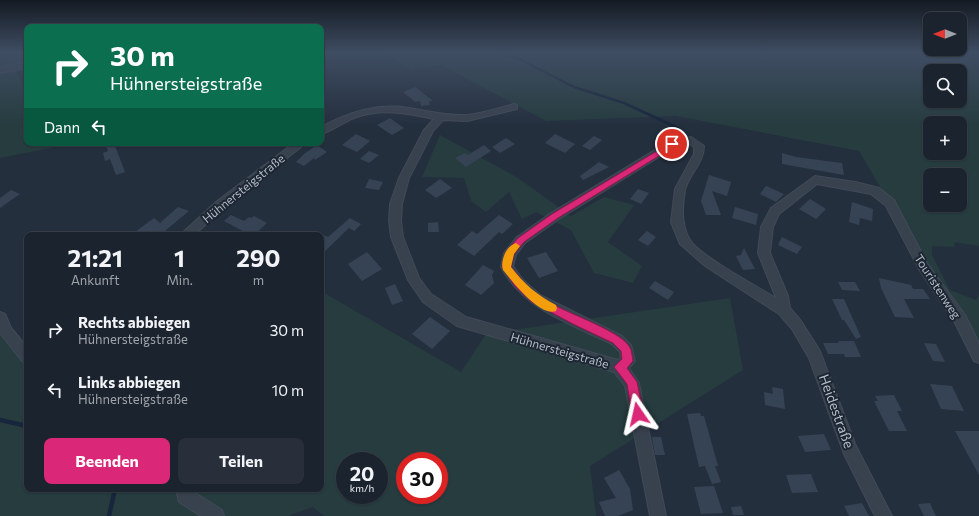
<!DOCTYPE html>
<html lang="de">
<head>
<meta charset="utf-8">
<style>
  :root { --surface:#1b232e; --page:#282f3a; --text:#f1f3f6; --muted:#a0a4aa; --line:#39404a; --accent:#db2777 }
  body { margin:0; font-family:Commissioner,sans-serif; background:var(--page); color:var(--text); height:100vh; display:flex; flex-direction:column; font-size:15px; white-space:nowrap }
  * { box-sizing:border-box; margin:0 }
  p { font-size:13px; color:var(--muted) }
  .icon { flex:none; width:22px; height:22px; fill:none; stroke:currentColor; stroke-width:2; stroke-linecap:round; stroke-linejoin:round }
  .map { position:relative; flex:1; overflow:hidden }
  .panel { position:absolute; left:24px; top:232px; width:300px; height:260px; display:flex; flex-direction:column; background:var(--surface); border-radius:8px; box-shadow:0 1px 3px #0004,0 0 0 1px var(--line) }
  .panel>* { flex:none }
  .guide { position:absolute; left:24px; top:24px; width:300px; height:122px; border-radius:8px; box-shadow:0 1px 3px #0004,0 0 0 1px var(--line); background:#0b6e4f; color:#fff; overflow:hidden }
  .needle { width:26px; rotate:270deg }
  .fabs { position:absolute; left:923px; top:12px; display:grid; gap:8px }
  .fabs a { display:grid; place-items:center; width:44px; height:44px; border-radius:8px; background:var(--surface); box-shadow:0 1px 3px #0004,0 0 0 1px var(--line); font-size:20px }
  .speed { position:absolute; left:336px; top:452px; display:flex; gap:8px; font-size:20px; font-weight:700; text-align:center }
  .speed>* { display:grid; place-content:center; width:52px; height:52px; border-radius:50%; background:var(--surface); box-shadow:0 1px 3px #0004,0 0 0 1px var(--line); line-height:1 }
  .speed small { font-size:10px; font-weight:400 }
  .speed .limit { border:6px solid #d22; background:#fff; color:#111 }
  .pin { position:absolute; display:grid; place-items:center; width:34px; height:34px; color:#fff; margin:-17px; border:2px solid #fff; border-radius:50%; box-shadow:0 1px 4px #0007 }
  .me { position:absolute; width:44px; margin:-22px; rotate:349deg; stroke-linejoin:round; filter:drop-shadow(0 0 3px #0008) }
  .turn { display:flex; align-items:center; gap:14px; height:84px; padding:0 20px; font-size:18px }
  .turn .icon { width:52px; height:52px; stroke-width:2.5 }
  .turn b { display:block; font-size:28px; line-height:34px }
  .then { display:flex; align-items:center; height:38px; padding:0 20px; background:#0003; gap:8px; font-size:15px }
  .eta { display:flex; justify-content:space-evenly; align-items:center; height:68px; text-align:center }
  .eta b { font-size:24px; font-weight:700; line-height:28px }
  .cta { display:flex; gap:8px; margin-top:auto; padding:8px 20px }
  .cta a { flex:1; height:46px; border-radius:8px; background:var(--accent); color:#fff; font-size:16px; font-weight:700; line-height:46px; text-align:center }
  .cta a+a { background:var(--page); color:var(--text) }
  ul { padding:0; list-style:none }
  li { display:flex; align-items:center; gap:12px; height:60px; padding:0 20px }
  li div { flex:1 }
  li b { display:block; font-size:15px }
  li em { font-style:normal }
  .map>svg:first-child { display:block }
  .green { fill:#263c3f; fill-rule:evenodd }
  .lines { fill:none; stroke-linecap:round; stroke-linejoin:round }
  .stream-far1 { stroke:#17263c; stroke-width:2.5 }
  .stream { stroke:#17263c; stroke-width:4.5 }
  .building { fill:#364354 }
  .minor-casing { stroke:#414a57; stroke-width:2 }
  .minor { fill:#38414e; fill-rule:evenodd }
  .route { fill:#db2777; stroke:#8e194d }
  .slow { fill:#f59e0b }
  .labels { text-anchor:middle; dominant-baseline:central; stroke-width:4; stroke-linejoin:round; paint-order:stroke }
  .street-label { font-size:12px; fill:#b4bcc9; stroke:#1d2633 }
  .near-street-label { font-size:14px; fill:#b4bcc9; stroke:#1d2633 }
</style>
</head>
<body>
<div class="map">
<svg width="979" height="516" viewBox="0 0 979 516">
  <rect width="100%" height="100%" fill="#242f3e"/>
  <g class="green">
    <polygon points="0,53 27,53 27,62 13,65 27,92 27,143 54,143 56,147 0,158"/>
    <path d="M383,53H979V246L955,242L954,247L932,246V255L950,290L976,300L979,295V356L859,151L676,116L546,121L441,65L411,70ZM930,71H960V101H930ZM930,123H960V153H930ZM930,175H960V205H930Z"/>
    <polygon points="440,135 518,178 571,216 604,197 634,205 608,242 642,266 633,283 594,273 571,230 536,212 522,219 509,192 486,212 471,201 464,178 422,177"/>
    <path d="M321,291L461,372L486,334L730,298L743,370L590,466L596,516H324L313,507L288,516H0V334L27,362V489H321ZM345,461H379V495H345ZM405,461H439V495H405Z"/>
  </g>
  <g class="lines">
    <polyline class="stream-far1" points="498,53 519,59 574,87 624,103 678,128"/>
    <g class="stream">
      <polyline points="0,420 27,426"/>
      <polyline points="109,516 115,489"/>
    </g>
  </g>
  <g class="building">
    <polygon points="415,87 433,101 429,101 430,105 421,106 420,101 415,102 403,92"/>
    <polygon points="390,118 404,128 392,135 377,125"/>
    <polygon points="356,134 370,141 357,152 342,145"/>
    <polygon points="555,134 575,144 565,153 545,143"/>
    <polygon points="594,136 602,140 590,150 582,146"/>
    <polygon points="506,138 515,144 500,153 492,147"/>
    <polygon points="105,143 114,143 125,172 116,175 110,159 105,161 103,153 108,151"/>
    <polygon points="317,145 327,152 315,160 314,158 304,166 296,162 304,154"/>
    <polygon points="484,145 491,151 466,167 455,158 465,153 468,155"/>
    <polygon points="369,151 379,155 369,163 360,159"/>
    <polygon points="782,153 796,157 842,163 844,175 782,164"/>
    <polygon points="599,162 609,167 583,180 580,176"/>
    <polygon points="709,175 731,182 727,196 712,191 721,215 706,215 701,201"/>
    <polygon points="369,179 383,182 379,190 365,188"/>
    <polygon points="440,179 452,188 436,198 425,190"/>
    <polygon points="766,186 784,194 776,202 760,194"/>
    <polygon points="638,189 649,193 641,204 630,199"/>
    <polygon points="11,190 20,194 0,208 0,198"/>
    <polygon points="810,199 826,209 816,219 799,209"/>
    <polygon points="852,202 873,209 872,221 860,218 859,225 849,222"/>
    <polygon points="178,207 189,211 160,235 131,235 154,218 160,223"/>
    <polygon points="735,207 758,214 756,225 732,218"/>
    <polygon points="231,215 244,221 249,217 251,218 254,216 267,223 254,235 250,235 224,221"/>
    <polygon points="499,215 513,224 502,234 499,232 474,256 457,245 472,231 477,234"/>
    <polygon points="350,218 361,224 354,231 349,228 321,255 321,234 328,237"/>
    <polygon points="438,222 439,232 428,232 428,223"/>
    <polygon points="647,231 656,237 648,246 638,240"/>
    <polygon points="782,237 802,247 797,254 778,245"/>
    <polygon points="744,248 755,269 743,270 736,256 741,255"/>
    <polygon points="367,252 382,269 362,281 348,264"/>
    <polygon points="546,252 558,271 539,278 527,258"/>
    <polygon points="483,265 494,271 492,275 494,283 481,295 465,285"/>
    <polygon points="879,278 911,285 913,289 923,289 930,299 904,299 914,318 895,317 881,288"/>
    <polygon points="655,281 674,292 668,300 649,288"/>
    <polygon points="838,282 855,282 860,291 842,290"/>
    <polygon points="395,284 403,301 392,305 385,288"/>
    <polygon points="832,299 844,299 861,337 856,339 844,320 842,320"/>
    <polygon points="430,317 450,331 432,349 412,334"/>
    <polygon points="838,341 854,341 861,357 845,357 844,354 828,354 823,343 839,343"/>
    <polygon points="924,343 936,344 945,362 933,361"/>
    <polygon points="930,384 952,386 964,411 941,409"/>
    <polygon points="772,387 783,389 785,409 765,405 764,392 773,394"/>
    <polygon points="894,395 902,411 897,411 907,431 889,431 874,401 878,401 875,396"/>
    <polygon points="700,413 701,416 704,416 718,466 715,466 721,482 712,484 705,466 699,467 687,414"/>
    <polygon points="955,431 979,431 979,475"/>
    <polygon points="824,434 831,450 805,452 798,436"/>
    <polygon points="652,437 661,437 665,455 655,455"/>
    <polygon points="619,470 630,489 633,510 618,516 605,516 599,502 616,498 604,478"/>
    <polygon points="811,474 818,492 792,493 786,475"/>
    <polygon points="714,486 723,513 701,514 694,487"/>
    <polygon points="862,503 869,516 849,516 844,506"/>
    <polygon points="930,503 936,516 924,516 918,504"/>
    <polygon points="741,506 744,515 733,515 731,507"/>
  </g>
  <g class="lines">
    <g class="minor-casing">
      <g id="minor">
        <polygon points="27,62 27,68 0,73 0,67"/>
        <path d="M514,104L517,105V109L467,121L443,120L433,131L409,178L402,204L401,221L403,237L419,278L431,294L466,317L618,360L621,358L620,352L612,344C572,325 523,309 501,267L504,253L517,237L551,213L668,142L691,137L704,146C704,163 689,174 685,190C682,207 681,226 690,240C700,256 758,287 776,298L758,253L761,227L771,208L815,176L855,182L879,188L894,200L927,263L965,315L979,343V363L974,361L955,323L919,269L886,206L871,194L817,184L779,214L773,227L770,253L788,296L790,308L801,321L820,351L856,446L892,516H875L844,454L809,358L792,329L779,314L705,266L680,244L671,222L675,189L694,154V147L689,144L675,147L559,219L525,243L516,255L513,266L523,280L540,295L622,336L631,345L635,361L629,368L639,383L666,516H650L625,386L614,372L457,326L423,302L408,280L391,237L389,221L390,204L399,178L424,130L434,119C407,113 380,108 354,118C343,122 333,131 321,134V127C349,112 377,103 409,108C428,111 447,116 466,115C482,114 499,108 514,104Z"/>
        <polygon points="294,143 306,143 224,208 194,235 180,235 216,202"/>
        <polygon points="0,312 5,314 11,328 27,347 27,363 22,361 0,333"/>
        <polygon points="176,489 192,489 192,491 222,510 224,516 201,516 179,502"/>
      </g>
    </g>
    <use href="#minor" class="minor"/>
  </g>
  <linearGradient id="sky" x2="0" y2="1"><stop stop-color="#141a22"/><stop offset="0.42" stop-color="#3f4d63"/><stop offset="1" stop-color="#3f4d63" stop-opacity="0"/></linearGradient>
  <rect width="979" height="125" fill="url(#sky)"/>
  <path class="route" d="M672,142L676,144L675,146L558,218L524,242L514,254L511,267C519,277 528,288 538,296C559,311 618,329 629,346C632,350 632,356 633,361L627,368L637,382L644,414L642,418L638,419L634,418L632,414L627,384L614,367L622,359L621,351L613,343L573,324L532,302L515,286L502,267L505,253L518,238L552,214Z"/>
  <path class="slow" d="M516,243L520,246L514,254L511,267C524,284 537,295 556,305L557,308L556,311C540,317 512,281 503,270C500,261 506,246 516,243Z"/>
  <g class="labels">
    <g class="street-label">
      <text transform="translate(243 188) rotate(-39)">Hühnersteigstraße</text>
      <text transform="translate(938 286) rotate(57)">Touristenweg</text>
      <text transform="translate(560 350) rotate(16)">Hühnersteigstraße</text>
    </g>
    <g class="near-street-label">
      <text transform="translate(837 411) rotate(70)">Heidestraße</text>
    </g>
  </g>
</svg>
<div class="fabs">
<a><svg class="needle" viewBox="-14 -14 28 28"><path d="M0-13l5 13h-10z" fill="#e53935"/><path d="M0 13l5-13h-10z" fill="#a0a4aa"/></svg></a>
<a><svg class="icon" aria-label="search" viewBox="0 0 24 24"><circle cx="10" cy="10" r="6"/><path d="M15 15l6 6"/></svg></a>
<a>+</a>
<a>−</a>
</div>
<div class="speed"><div>20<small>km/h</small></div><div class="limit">30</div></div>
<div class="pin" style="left:672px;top:144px;background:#d93025"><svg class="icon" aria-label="arrive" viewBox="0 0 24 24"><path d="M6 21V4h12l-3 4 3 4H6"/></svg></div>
<svg class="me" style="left:638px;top:414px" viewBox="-20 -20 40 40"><path d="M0-17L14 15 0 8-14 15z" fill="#db2777" stroke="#fff" stroke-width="4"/></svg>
<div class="guide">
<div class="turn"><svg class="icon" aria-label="right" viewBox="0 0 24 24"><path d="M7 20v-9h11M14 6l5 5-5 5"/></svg><div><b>30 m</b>Hühnersteigstraße</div></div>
<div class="then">Dann<svg class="icon" aria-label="left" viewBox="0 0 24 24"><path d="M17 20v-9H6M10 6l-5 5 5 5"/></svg></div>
</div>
<section class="panel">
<div class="eta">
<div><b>21:21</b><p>Ankunft</p></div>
<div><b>1</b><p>Min.</p></div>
<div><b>290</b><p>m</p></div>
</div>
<ul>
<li><svg class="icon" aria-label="right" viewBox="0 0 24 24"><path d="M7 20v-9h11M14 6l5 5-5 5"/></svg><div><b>Rechts abbiegen</b><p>Hühnersteigstraße</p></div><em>30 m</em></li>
<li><svg class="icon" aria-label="left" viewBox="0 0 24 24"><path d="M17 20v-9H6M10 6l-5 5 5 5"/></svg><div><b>Links abbiegen</b><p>Hühnersteigstraße</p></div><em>10 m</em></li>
</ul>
<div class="cta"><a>Beenden</a><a>Teilen</a></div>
</section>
</div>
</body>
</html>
